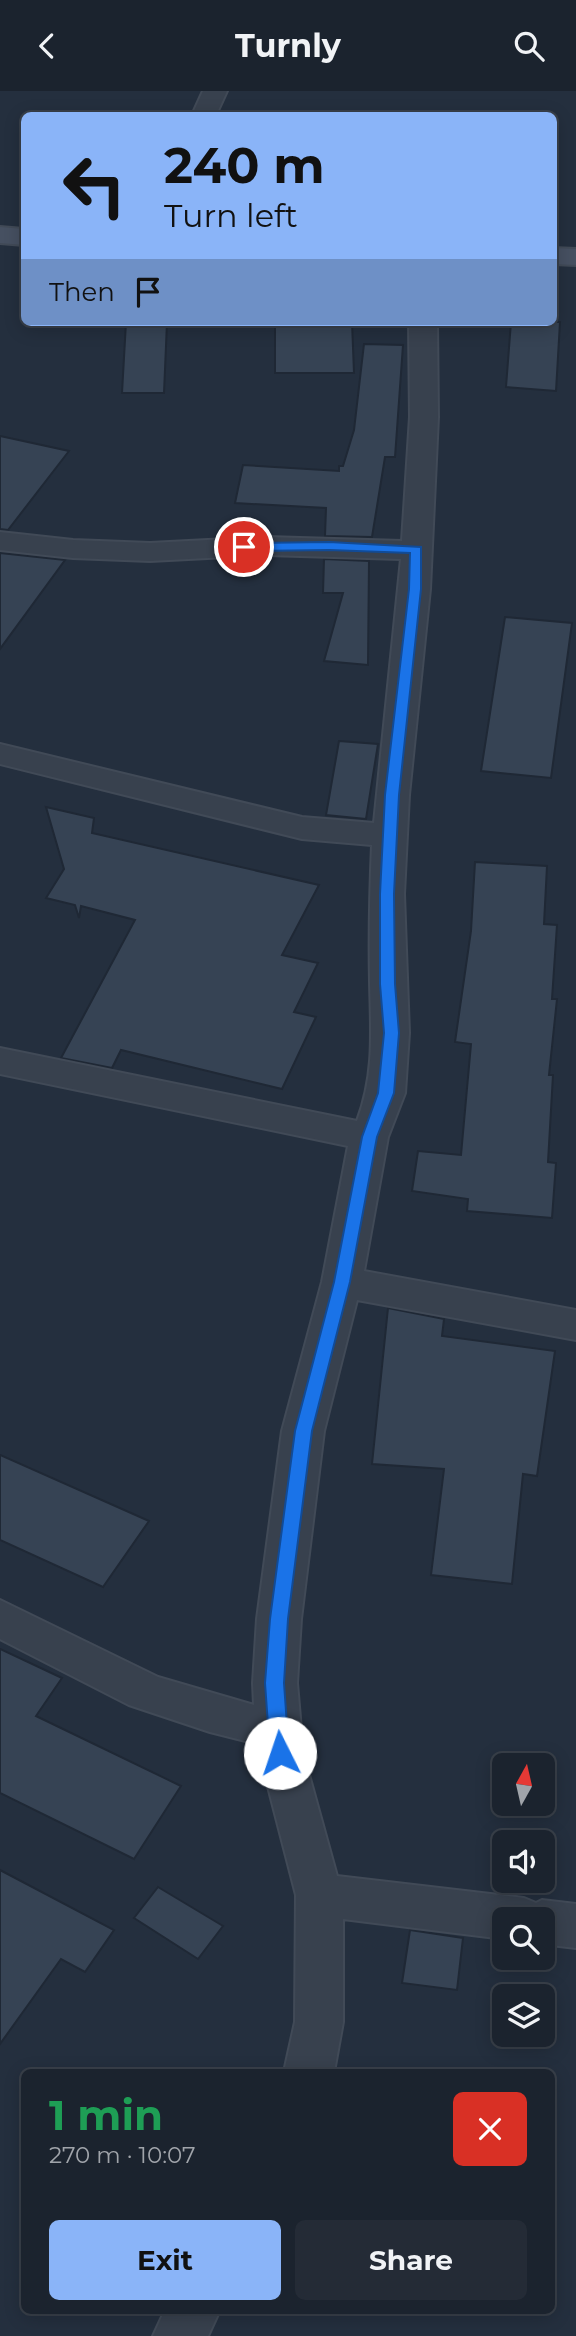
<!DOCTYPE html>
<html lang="en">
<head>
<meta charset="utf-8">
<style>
  :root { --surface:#1b232e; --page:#242b36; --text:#f1f3f6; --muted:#a0a4aa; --line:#39404a; --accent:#8ab4f8 }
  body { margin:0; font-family:Montserrat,sans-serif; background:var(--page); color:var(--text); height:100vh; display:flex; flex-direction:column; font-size:26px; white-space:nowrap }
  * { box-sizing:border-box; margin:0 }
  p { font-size:23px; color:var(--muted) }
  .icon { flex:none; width:38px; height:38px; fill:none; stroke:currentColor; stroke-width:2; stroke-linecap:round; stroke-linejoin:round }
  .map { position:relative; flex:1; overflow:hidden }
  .details { position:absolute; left:21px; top:1978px; width:534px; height:245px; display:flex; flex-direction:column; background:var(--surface); border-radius:10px; box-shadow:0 4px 18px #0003,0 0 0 2px var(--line) }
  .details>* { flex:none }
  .top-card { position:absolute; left:21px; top:21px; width:536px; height:214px; border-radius:10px; box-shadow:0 4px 18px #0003,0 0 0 2px var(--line); background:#8ab4f8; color:#111; overflow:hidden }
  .needle { width:46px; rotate:8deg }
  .tools { position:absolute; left:492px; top:1662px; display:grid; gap:14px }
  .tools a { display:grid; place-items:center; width:63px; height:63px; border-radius:10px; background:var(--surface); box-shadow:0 4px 18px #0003,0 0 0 2px var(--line); font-size:35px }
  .pin { position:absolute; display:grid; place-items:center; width:60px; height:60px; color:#fff; margin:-30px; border:4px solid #fff; border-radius:50%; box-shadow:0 2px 7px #0007 }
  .me { position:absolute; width:77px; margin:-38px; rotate:356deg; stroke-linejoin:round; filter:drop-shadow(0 0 5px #0008) }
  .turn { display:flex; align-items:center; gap:24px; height:147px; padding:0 28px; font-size:32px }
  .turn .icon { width:91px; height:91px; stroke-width:2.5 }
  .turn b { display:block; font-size:49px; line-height:60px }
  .then { display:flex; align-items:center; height:66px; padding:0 28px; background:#0003; gap:14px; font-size:26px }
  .round { display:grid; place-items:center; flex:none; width:74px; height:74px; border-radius:10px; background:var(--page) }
  .summary { display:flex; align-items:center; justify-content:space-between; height:119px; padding:0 28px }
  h1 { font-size:42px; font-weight:700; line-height:52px; color:#1e9e55 }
  .button { display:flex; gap:14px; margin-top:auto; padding:14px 28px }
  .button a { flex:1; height:80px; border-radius:10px; background:var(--accent); color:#111; font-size:28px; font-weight:700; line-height:80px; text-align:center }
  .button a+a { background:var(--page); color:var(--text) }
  header { display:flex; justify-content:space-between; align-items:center; height:91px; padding:0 28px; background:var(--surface); font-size:32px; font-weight:700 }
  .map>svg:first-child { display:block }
  .building { fill:#364354; stroke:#1f2835; stroke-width:2 }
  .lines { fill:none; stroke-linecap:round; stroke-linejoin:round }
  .street-casing { stroke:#414a57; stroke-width:4 }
  .secondary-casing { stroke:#414a57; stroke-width:4 }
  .street { fill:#38414e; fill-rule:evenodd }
  .secondary { fill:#465061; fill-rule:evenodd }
  .route { fill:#1a73e8; stroke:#114b97; stroke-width:2 }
</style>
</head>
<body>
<header><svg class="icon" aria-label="back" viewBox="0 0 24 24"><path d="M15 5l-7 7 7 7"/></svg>Turnly<svg class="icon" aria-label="search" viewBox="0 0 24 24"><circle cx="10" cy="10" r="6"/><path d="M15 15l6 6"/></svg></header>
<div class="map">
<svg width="576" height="2245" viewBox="0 0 576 2245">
  <rect width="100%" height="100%" fill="#242f3e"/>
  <g class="building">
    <polygon points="126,231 167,231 164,302 122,302"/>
    <polygon points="275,231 352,231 354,282 275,282"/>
    <polygon points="511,231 560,231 556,300 506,296"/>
    <polygon points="364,253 403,254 395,366 385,366 372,446 325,445 326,417 235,412 243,374 339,380 339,375 343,375 354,339"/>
    <polygon points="0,345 69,360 8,439 0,438"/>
    <polygon points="0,462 65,469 0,558"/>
    <polygon points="324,468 369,470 368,574 324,570 343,502 323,502"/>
    <polygon points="505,526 572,532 551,687 481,680"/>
    <polygon points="339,650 378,653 366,728 326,724"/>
    <polygon points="46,716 94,727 92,742 319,794 282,864 318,872 294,921 316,926 282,998 121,959 112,977 61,967 135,829 81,815 79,827 75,814 46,807 64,778"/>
    <polygon points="475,771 547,775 544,833 557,834 552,908 557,908 549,984 553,984 548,1071 556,1072 552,1127 467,1120 468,1108 412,1100 418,1060 461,1064 471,953 455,951 471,840"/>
    <polygon points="388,1217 444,1228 442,1245 555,1260 537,1385 523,1383 512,1493 431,1484 444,1378 372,1373"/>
    <polygon points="0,1364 149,1430 103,1496 0,1449"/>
    <polygon points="0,1558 62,1587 36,1625 181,1695 134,1768 0,1702"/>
    <polygon points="0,1779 114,1839 85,1881 61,1868 0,1953"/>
    <polygon points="158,1796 223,1835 198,1868 134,1827"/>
    <polygon points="410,1839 463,1847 457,1899 402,1892"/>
  </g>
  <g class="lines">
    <g class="street-casing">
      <g id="street">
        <polygon points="203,0 227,0 216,24 192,24"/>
        <path d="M409,231H437L438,326L430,498L409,704L404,803L409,942L405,1002L388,1046L364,1180L576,1219V1249L357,1209L324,1340L301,1528L297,1592L303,1662L337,1785L524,1807L536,1812L542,1809L576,1813V1857L542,1853V1829H504V1848L343,1828V1931L334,1981H284L295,1931L296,1804L257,1653L210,1641L129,1614L0,1548V1509L158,1586L254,1614L253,1592L257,1528L282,1340L322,1191L348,1055L0,983V957L357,1030C375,982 371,940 370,891C369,845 370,800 372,754L302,748L0,673V653L302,726L374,732L401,468L267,464L150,470L73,467L0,459V441L73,449L150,452L267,446L402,450L410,326Z"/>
        <polygon points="165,2219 220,2219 208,2245 153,2245"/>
      </g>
    </g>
    <g class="secondary-casing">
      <g id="secondary">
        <polygon points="0,136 24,138 24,154 0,152"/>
        <polygon points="553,157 576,158 576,174 553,173"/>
      </g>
    </g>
    <use href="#street" class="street"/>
    <use href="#secondary" class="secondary"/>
  </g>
  <polygon class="route" points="329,451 421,456 421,498 399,704 394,803 395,893 399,942 394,1002 377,1046 350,1191 312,1340 288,1528 284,1592 289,1662 286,1668 280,1670 273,1668 270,1662 265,1592 270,1528 295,1340 334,1191 362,1046 378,1002 384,942 380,893 380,803 385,704 409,498 410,462 329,459 244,460 238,456 244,452"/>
</svg>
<div class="tools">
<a><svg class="needle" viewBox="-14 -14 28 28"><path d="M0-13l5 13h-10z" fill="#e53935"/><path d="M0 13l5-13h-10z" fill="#a0a4aa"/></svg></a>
<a><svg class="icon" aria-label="sound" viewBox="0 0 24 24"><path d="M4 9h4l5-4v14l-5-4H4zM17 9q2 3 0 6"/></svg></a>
<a><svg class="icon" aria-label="search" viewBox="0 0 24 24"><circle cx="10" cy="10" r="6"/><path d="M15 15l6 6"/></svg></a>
<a><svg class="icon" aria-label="layers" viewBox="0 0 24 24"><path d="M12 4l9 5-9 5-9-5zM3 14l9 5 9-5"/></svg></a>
</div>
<div class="pin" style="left:244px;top:456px;background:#d93025"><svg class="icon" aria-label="arrive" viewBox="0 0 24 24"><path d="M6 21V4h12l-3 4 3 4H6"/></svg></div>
<svg class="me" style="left:280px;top:1662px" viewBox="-20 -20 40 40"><circle r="19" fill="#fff"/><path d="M0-13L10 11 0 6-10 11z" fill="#1a73e8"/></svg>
<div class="top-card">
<div class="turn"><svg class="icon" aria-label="left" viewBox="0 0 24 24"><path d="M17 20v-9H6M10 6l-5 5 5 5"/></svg><div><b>240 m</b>Turn left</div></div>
<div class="then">Then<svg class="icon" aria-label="arrive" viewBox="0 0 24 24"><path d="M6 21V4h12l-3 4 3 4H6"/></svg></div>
</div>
<section class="details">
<div class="summary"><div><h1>1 min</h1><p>270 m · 10:07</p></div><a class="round" style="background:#d93025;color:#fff"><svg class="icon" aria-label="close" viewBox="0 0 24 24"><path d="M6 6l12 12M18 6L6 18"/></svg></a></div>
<div class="button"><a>Exit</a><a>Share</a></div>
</section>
</div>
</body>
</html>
